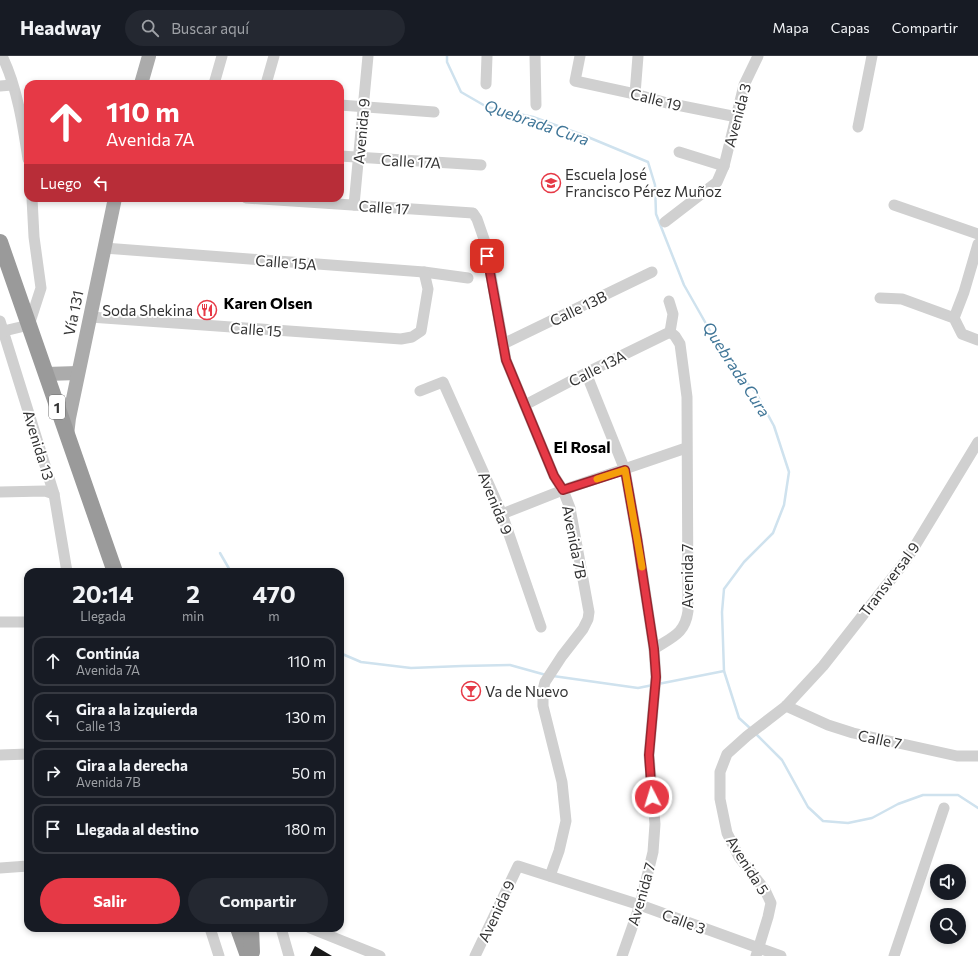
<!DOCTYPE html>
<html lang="es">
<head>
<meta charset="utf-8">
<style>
  :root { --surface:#171b24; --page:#242831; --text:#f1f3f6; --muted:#9ea1a6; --line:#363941; --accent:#e63946 }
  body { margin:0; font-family:Commissioner,sans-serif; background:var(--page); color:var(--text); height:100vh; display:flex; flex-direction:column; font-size:15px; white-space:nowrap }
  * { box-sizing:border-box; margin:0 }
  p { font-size:13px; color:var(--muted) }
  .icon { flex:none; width:22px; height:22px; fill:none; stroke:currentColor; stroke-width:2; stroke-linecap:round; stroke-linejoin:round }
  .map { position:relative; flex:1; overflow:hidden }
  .side { position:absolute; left:24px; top:512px; width:320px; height:364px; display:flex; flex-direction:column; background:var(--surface); border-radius:12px; box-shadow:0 2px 6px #0003 }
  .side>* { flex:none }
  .hud { position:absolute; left:24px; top:24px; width:320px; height:122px; border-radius:12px; box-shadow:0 2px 6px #0003; background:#e63946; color:#fff; overflow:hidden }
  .fabs { position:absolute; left:930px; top:808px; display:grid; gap:8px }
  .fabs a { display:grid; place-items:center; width:36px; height:36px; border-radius:50%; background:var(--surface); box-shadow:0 2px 6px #0003; font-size:20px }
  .pin { position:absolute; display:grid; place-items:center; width:34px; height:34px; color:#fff; margin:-17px; border-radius:8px; box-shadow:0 2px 6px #0006 }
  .me { position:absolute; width:44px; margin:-22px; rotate:355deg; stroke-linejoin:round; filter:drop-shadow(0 0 3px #0008) }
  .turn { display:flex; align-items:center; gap:14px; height:84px; padding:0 16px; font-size:18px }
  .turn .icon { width:52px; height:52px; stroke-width:2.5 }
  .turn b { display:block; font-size:28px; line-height:34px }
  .then { display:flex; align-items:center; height:38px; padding:0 16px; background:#0003; gap:8px; font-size:15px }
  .eta { display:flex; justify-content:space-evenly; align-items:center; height:68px; text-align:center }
  .eta b { font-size:24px; font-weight:700; line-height:28px }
  .primary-button { display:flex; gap:8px; margin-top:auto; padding:8px 16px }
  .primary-button a { flex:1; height:46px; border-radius:24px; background:var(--accent); color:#fff; font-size:16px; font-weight:700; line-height:46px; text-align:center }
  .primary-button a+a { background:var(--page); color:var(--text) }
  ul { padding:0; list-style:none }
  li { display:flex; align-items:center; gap:12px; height:50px; margin:0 8px 6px; padding:0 8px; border:2px solid var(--line); border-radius:12px }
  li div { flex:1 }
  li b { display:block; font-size:15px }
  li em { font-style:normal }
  header { display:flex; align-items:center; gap:24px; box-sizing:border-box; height:56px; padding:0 20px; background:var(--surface); border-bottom:1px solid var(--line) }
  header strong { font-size:19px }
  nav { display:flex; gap:22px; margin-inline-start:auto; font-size:14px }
  .search { width:280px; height:36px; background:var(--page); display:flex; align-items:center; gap:10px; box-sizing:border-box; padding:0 14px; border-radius:22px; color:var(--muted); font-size:15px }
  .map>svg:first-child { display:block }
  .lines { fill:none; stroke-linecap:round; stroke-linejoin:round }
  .stream { stroke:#cfe2ee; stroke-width:2.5 }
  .building { fill:#1a1a1a }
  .minor { stroke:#d0d0d0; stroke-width:11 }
  .major { stroke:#ababab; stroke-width:14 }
  .highway { stroke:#9a9a9a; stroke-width:16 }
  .route-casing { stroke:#96252e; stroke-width:10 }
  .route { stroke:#e63946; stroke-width:7 }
  .slow { stroke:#f59e0b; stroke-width:7 }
  .labels { text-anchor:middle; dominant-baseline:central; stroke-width:4; stroke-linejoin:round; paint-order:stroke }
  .shield { fill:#fff; stroke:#707070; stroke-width:1 }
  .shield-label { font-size:14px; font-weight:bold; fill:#333 }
  .street-label { font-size:15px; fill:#333; stroke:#fff }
  .poi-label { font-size:15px; fill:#333; stroke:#fff; text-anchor:start }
  .water-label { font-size:16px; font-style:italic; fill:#3f7597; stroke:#fff }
  .neighbourhood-label { font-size:16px; font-weight:bold; fill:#000; stroke:#fff }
</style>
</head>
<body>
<header>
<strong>Headway</strong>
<div class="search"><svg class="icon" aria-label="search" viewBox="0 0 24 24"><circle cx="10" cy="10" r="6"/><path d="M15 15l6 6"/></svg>Buscar aquí</div>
<nav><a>Mapa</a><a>Capas</a><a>Compartir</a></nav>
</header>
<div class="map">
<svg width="978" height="900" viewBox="0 0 978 900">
  <rect width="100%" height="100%" fill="#fff"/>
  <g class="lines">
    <g class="stream">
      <polyline points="447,0 447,6 461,36 487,51 533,61 583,79 648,106 655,129 656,158 684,229 713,280 735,315 755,335 774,370 789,416 784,449 773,477 744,506 724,533 722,556 724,615 739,662 751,673"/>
      <polyline points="220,497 231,516"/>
      <polyline points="340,597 361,606 411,612 462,610 510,609 546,619"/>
      <polyline points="553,620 638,632 653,629"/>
      <polyline points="658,628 724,615"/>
      <polyline points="755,677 782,704 808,751 823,765 848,767 872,762 898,748 923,739 958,739 978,752"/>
    </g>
  </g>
  <polygon class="building" points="315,890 332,900 310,900"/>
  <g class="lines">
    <g class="minor">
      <path d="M2,0C17,30 23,70 28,103"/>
      <polyline points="535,0 536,49"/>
      <polyline points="580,0 575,25 635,38 667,47 737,61"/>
      <polyline points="214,28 222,0"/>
      <polyline points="266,28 274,0"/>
      <polyline points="486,28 487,0"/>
      <polyline points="0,30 12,29"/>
      <polyline points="635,38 638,0"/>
      <polyline points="340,49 434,56"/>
      <polyline points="858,71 872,0"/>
      <polyline points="679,96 724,110"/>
      <polyline points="340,100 481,109"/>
      <polyline points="246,142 473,157 477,163 485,186 506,304 554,420 563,434 570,452 589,556 588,563 583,573 562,600 545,626 543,634 543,650 562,726 566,765 559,795 550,820"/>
      <polyline points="354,149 368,0"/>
      <polyline points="894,149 978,178"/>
      <polyline points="665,166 717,126 724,110 744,29 758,0"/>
      <polyline points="104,192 424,216 468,222"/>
      <polyline points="880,242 902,243 954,262 962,278 978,284"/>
      <polyline points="669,245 673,258 670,276"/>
      <polyline points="90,261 401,283 412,281 421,275 428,233 424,216"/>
      <polyline points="954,262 964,236 978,188"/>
      <polyline points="0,265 54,438 67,516"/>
      <polyline points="0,276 29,269 41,232 34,181 32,142"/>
      <polyline points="503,288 652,216"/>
      <polyline points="586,317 625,414 637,482 654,593 656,621 649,699 655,768 653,796 640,849 622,900"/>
      <polyline points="420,335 443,326 502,458 541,571"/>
      <polyline points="525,349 586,317 670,276"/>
      <polyline points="0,436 45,435 54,438"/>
      <polyline points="502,458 563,434 686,392"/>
      <polyline points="0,566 28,566"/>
      <path d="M654,593C672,581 685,578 688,555L687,341L680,288L675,280L670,276"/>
      <polyline points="786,650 828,669 853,677 957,700 978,700"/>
      <polyline points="0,699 28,698"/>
      <polyline points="0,812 28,810"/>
      <polyline points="210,872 219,900"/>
      <polyline points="281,872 289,900"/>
      <polyline points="310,872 380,900"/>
      <polyline points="475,900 518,810 640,849 781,900"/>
      <polyline points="756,900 768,861 771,847 765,834 739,801 727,777 720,743 720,716 727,698 747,680 786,650 823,610 907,503 978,386"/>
      <polyline points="894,900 944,752"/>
    </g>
    <g class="major">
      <polyline points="141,28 149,0"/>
      <polyline points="46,318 78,317"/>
      <polyline points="67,379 69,362 115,142"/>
    </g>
    <g class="highway">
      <polyline points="0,186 115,516"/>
      <polyline points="238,872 248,900"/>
      <polyline points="251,872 252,896"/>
    </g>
  </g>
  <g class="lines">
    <g class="route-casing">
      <polyline id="route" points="487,200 506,304 554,420 563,434 625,414 637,482 654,593 656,621 649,699 652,741"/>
    </g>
    <use href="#route" class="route"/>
    <polyline class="slow" points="597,423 625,414 642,511"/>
  </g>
  <defs>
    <g id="school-ring" transform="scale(1)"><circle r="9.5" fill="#fff" stroke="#e63946" stroke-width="1.5"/><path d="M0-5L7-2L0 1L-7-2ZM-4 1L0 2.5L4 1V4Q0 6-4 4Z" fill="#e63946"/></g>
    <g id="restaurant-ring" transform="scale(1)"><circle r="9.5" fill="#fff" stroke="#e63946" stroke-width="1.5"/><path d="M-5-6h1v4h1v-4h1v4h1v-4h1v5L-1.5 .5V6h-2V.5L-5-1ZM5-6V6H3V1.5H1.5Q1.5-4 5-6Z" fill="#e63946"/></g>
    <g id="bar-ring" transform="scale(1)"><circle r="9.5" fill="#fff" stroke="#e63946" stroke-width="1.5"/><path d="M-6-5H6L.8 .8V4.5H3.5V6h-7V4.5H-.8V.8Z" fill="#e63946"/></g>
  </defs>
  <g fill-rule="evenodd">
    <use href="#school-ring" x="551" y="127"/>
    <use href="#restaurant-ring" x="207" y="254"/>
    <use href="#bar-ring" x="471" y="635"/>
  </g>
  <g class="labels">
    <rect class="shield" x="49" y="339" width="16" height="24" rx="3"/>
    <g class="shield-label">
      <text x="57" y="351">1</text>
    </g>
    <g class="street-label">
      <text transform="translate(656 43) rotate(14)">Calle 19</text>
      <text transform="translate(737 59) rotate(-75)">Avenida 3</text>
      <text transform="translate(361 75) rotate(-85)">Avenida 9</text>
      <text transform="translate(411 105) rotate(3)">Calle 17A</text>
      <text transform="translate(384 151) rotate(4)">Calle 17</text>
      <text transform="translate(286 206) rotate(4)">Calle 15A</text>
      <text transform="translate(578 252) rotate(-26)">Calle 13B</text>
      <text transform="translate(73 257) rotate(-78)">Vía 131</text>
      <text transform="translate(256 273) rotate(4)">Calle 15</text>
      <text transform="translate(597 312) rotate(-27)">Calle 13A</text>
      <text transform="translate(39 389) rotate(73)">Avenida 13</text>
      <text transform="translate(496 447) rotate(68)">Avenida 9</text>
      <text transform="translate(575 486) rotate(79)">Avenida 7B</text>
      <text transform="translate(687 520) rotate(-90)">Avenida 7</text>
      <text transform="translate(889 523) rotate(-53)">Transversal 9</text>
      <text transform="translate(880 683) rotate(12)">Calle 7</text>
      <text transform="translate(748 809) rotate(58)">Avenida 5</text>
      <text transform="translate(641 838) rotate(-74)">Avenida 7</text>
      <text transform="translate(496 855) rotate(-65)">Avenida 9</text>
      <text transform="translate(684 865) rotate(20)">Calle 3</text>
    </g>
    <g class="poi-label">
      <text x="565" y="118">Escuela José<tspan x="565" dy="17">Francisco Pérez Muñoz</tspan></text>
      <text x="193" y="254" text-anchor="end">Soda Shekina</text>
      <text x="485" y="635">Va de Nuevo</text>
    </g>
    <g class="water-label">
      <text transform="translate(537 66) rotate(19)">Quebrada Cura</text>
      <text transform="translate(737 313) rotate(57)">Quebrada Cura</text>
    </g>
    <g class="neighbourhood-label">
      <text x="268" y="246">Karen Olsen</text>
      <text x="582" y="390">El Rosal</text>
    </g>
  </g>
</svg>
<div class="fabs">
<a><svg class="icon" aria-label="sound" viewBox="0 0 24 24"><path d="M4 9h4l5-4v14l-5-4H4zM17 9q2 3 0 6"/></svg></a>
<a><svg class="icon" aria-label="search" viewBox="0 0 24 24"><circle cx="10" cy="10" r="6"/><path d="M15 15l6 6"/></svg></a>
</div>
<div class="pin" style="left:487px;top:200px;background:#d93025"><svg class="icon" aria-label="arrive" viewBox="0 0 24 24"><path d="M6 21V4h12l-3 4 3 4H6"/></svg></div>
<svg class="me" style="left:652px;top:741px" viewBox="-20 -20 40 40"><circle r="17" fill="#e63946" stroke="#fff" stroke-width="3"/><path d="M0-11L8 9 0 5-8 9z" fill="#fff"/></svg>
<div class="hud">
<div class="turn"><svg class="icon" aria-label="ahead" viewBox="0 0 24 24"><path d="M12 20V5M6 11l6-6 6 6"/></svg><div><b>110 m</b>Avenida 7A</div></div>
<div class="then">Luego<svg class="icon" aria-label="left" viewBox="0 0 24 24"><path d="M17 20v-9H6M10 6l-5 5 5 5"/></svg></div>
</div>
<section class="side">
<div class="eta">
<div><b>20:14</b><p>Llegada</p></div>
<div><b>2</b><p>min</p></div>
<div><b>470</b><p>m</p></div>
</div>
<ul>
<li><svg class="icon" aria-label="ahead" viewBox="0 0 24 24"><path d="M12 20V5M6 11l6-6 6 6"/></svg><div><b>Continúa</b><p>Avenida 7A</p></div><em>110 m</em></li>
<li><svg class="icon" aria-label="left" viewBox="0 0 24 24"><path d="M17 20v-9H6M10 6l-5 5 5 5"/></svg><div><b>Gira a la izquierda</b><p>Calle 13</p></div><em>130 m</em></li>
<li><svg class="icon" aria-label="right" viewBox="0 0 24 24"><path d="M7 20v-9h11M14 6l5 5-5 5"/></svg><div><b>Gira a la derecha</b><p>Avenida 7B</p></div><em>50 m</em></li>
<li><svg class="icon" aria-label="arrive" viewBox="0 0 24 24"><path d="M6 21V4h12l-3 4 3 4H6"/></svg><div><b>Llegada al destino</b></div><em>180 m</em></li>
</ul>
<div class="primary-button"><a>Salir</a><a>Compartir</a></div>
</section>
</div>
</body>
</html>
